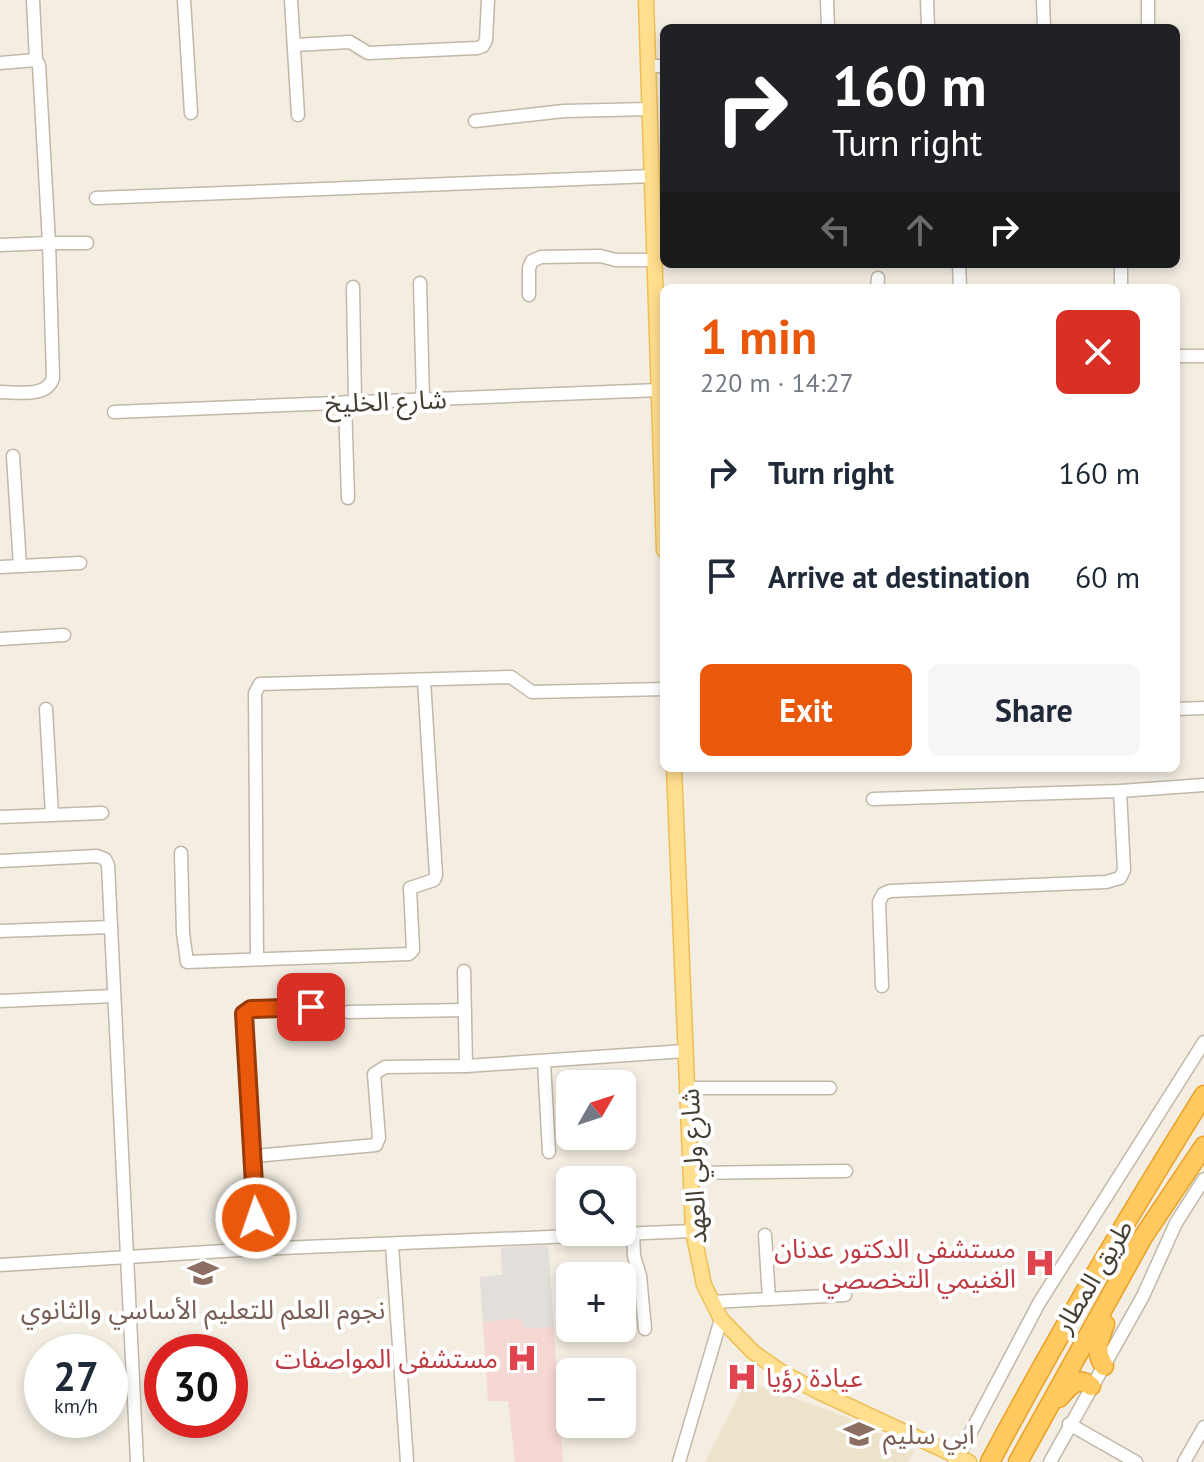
<!DOCTYPE html>
<html lang="en">
<head>
<meta charset="utf-8">
<style>
  :root { --surface:#fff; --page:#f6f6f7; --text:#1f2937; --muted:#747a83; --accent:#ea580c }
  body { margin:0; font-family:"PT Sans","Noto Sans Arabic",sans-serif; background:var(--page); color:var(--text); height:100vh; display:flex; flex-direction:column; font-size:30px; white-space:nowrap }
  * { box-sizing:border-box; margin:0 }
  p { font-size:26px; color:var(--muted) }
  .icon { flex:none; width:44px; height:44px; fill:none; stroke:currentColor; stroke-width:2; stroke-linecap:round; stroke-linejoin:round }
  .map { position:relative; flex:1; overflow:hidden }
  .details { position:absolute; left:660px; top:284px; width:520px; height:488px; display:flex; flex-direction:column; background:var(--surface); border-radius:12px; box-shadow:0 4px 12px #0003 }
  .details>* { flex:none }
  .top-card { position:absolute; left:660px; top:24px; width:520px; height:244px; border-radius:12px; box-shadow:0 4px 12px #0003; background:#202124; color:#fff; overflow:hidden }
  .needle { width:52px; rotate:51deg }
  .tools { position:absolute; left:556px; top:1070px; display:grid; gap:16px }
  .tools a { display:grid; place-items:center; width:80px; height:80px; border-radius:12px; background:var(--surface); box-shadow:0 4px 12px #0003; font-size:40px }
  .speed { position:absolute; left:24px; top:1334px; display:flex; gap:16px; font-size:40px; font-weight:700; text-align:center }
  .speed>* { display:grid; place-content:center; width:104px; height:104px; border-radius:50%; background:var(--surface); box-shadow:0 4px 12px #0003; line-height:1 }
  .speed small { font-size:20px; font-weight:400 }
  .speed .limit { border:12px solid #d22; background:#fff; color:#111 }
  .pin { position:absolute; display:grid; place-items:center; width:68px; height:68px; color:#fff; margin:-34px; border-radius:16px; box-shadow:0 4px 12px #0006 }
  .me { position:absolute; width:88px; margin:-44px; rotate:357deg; stroke-linejoin:round; filter:drop-shadow(0 0 6px #0008) }
  .turn { display:flex; align-items:center; gap:28px; height:168px; padding:0 40px; font-size:36px }
  .turn .icon { width:104px; height:104px; stroke-width:2.5 }
  .turn b { display:block; font-size:56px; line-height:68px }
  .lanes { display:flex; align-items:center; height:76px; padding:0 40px; background:#0003; justify-content:center; gap:40px; direction:ltr }
  .lanes .off { opacity:.35 }
  .round { display:grid; place-items:center; flex:none; width:84px; height:84px; border-radius:12px; background:var(--page) }
  .headline { display:flex; align-items:center; justify-content:space-between; height:136px; padding:0 40px }
  h1 { font-size:48px; font-weight:600; line-height:60px; color:var(--accent) }
  .primary-button { display:flex; gap:16px; margin-top:auto; padding:16px 40px }
  .primary-button a { flex:1; height:92px; border-radius:12px; background:var(--accent); color:#fff; font-size:32px; font-weight:600; line-height:92px; text-align:center }
  .primary-button a+a { background:var(--page); color:var(--text) }
  ul { padding:0; list-style:none }
  li { display:flex; align-items:center; gap:24px; height:104px; padding:0 40px }
  li div { flex:1 }
  li b { display:block; font-size:30px }
  li em { font-style:normal }
  .map>svg:first-child { display:block }
  .education { fill:#ede3ca }
  .medical { fill:#f5d8d3 }
  .parking { fill:#e2dfdb }
  .lines { fill:none; stroke-linecap:round; stroke-linejoin:round }
  .minor-casing { stroke:#c1b8a7; stroke-width:15 }
  .major-casing { stroke:#eebf55; stroke-width:17 }
  .highway-casing { stroke:#eba024; stroke-width:21 }
  .minor { stroke:#fff; stroke-width:12 }
  .major { stroke:#ffde8e; stroke-width:14 }
  .highway { stroke:#ffc960; stroke-width:18 }
  .route-casing { stroke:#983908; stroke-width:20 }
  .route { stroke:#ea580c; stroke-width:14 }
  .labels { text-anchor:middle; dominant-baseline:central; stroke-width:8; stroke-linejoin:round; paint-order:stroke }
  .street-label { font-size:26px; fill:#443d32; stroke:#fff }
  .health-label { font-size:26px; fill:#be3a42; stroke:#fff; text-anchor:end }
  .education-label { font-size:26px; fill:#785e54; stroke:#fff }
</style>
</head>
<body>
<div class="map">
<svg width="1204" height="1462" viewBox="0 0 1204 1462">
  <rect width="100%" height="100%" fill="#f3ede2"/>
  <polygon class="education" points="746,1381 847,1417 914,1451 908,1462 705,1462"/>
  <polygon class="medical" points="548,1245 563,1462 515,1462 508,1401 488,1401 480,1277 502,1275 501,1248"/>
  <polygon class="parking" points="548,1245 554,1327 524,1328 520,1318 483,1322 480,1277 502,1275 501,1248"/>
  <g class="lines">
    <g class="minor-casing">
      <g id="minor">
        <polyline points="33,0 36,60"/>
        <polyline points="184,0 191,113"/>
        <polyline points="291,0 298,115"/>
        <polyline points="827,0 828,28"/>
        <polyline points="927,0 928,28"/>
        <polyline points="1043,0 1044,28"/>
        <polyline points="1148,0 1148,28"/>
        <polyline points="294,45 350,42 368,53 477,48 483,46 486,40 488,0"/>
        <polyline points="0,63 36,60 39,65 49,243 87,243"/>
        <polyline points="648,66 664,66"/>
        <polyline points="475,121 564,111 650,109"/>
        <polyline points="96,198 652,176"/>
        <path d="M0,245L49,243L53,378C47,398 18,392 0,392"/>
        <polyline points="959,264 960,288"/>
        <polyline points="1121,264 1121,288"/>
        <polyline points="420,283 423,399"/>
        <polyline points="353,287 355,402"/>
        <polyline points="877,288 878,278"/>
        <polyline points="529,295 529,268 532,261 541,257 600,256 616,260 655,260"/>
        <polyline points="1176,356 1204,356"/>
        <polyline points="345,402 348,498"/>
        <polyline points="114,412 659,390"/>
        <polyline points="13,456 20,566"/>
        <polyline points="0,567 80,563"/>
        <polyline points="0,639 64,635"/>
        <polyline points="46,709 52,815"/>
        <polyline points="1176,709 1204,708"/>
        <polyline points="873,799 1120,791 1204,785"/>
        <polyline points="0,817 102,813"/>
        <polyline points="181,853 183,933 187,962 409,954 413,950 410,888 434,880 436,875 424,680"/>
        <polyline points="0,861 97,856 105,859 108,865 137,1462"/>
        <polyline points="0,931 111,927"/>
        <polyline points="257,958 255,693 260,684 511,677 532,692 664,689"/>
        <polyline points="464,971 466,1066"/>
        <polyline points="882,986 879,902 883,894 890,891 1106,882 1120,878 1124,870 1120,791"/>
        <polyline points="0,1001 114,996"/>
        <polyline points="348,1012 465,1010"/>
        <polyline points="544,1062 549,1152"/>
        <polyline points="688,1088 830,1088"/>
        <polyline points="254,1156 376,1145 379,1138 374,1074 385,1067 466,1066 685,1051"/>
        <polyline points="691,1173 846,1171"/>
        <polyline points="633,1233 634,1256 640,1276 645,1329"/>
        <polyline points="765,1235 769,1299"/>
        <polyline points="392,1245 407,1462"/>
        <polyline points="257,1249 244,1014 251,1009 311,1007"/>
        <polyline points="0,1265 257,1249 693,1231"/>
        <polyline points="712,1302 845,1295"/>
        <polyline points="1069,1424 1136,1462"/>
        <polyline points="679,1462 721,1319"/>
        <polyline points="955,1462 1039,1303 1204,1042"/>
        <polyline points="1050,1462 1143,1296 1176,1223 1204,1179"/>
        <polyline points="1184,1462 1204,1427"/>
      </g>
    </g>
    <g class="major-casing">
      <g id="major">
        <polyline points="646,0 664,550"/>
        <polyline points="674,768 693,1231 704,1285 721,1319 753,1352 783,1373 819,1392 969,1462"/>
      </g>
    </g>
    <g class="highway-casing">
      <g id="highway">
        <path d="M1104,1366C1094,1351 1099,1340 1105,1324"/>
        <path d="M1059,1398C1069,1387 1077,1375 1091,1386"/>
        <path d="M990,1462C1057,1336 1129,1215 1204,1095"/>
        <polyline points="1018,1462 1143,1237 1204,1146"/>
      </g>
    </g>
    <use href="#minor" class="minor"/>
    <use href="#major" class="major"/>
    <use href="#highway" class="highway"/>
  </g>
  <g class="lines">
    <g class="route-casing">
      <polyline id="route" points="256,1218 244,1014 251,1009 311,1007"/>
    </g>
    <use href="#route" class="route"/>
  </g>
  <defs>
    <g id="hospital-bare" transform="scale(2.4)"><path d="M-5-5h3v3.5h4V-5h3V5h-3V1.5h-4V5h-3Z" fill="#e0444e" stroke="#fff" stroke-width="2.5" paint-order="stroke"/></g>
    <g id="school-bare" transform="scale(2.4)"><path d="M0-5L7-2L0 1L-7-2ZM-4 1L0 2.5L4 1V4Q0 6-4 4Z" fill="#8d6e63" stroke="#fff" stroke-width="2.5" paint-order="stroke"/></g>
  </defs>
  <g fill-rule="evenodd">
    <use href="#hospital-bare" x="1040" y="1263"/>
    <use href="#school-bare" x="203" y="1273"/>
    <use href="#hospital-bare" x="522" y="1358"/>
    <use href="#hospital-bare" x="742" y="1377"/>
    <use href="#school-bare" x="859" y="1434"/>
  </g>
  <g class="labels">
    <g class="street-label">
      <text transform="translate(386 401) rotate(-2)">شارع الخليخ</text>
      <text transform="translate(693 1166) rotate(-93)">شارع ولي العهد</text>
      <text transform="translate(1093 1276) rotate(-59)">طريق المطار</text>
    </g>
    <g class="health-label">
      <text x="1016" y="1248">مستشفي الدكتور عدنان<tspan x="1016" dy="30">الغنيمي التخصصي</tspan></text>
      <text x="498" y="1358">مستشفى المواصفات</text>
      <text x="766" y="1377" text-anchor="start">عيادة رؤيا</text>
    </g>
    <g class="education-label">
      <text x="203" y="1309">نجوم العلم للتعليم الأساسي والثانوي</text>
      <text x="883" y="1434" text-anchor="start">ابي سليم</text>
    </g>
  </g>
</svg>
<div class="tools">
<a><svg class="needle" viewBox="-14 -14 28 28"><path d="M0-13l5 13h-10z" fill="#e53935"/><path d="M0 13l5-13h-10z" fill="#747a83"/></svg></a>
<a><svg class="icon" aria-label="search" viewBox="0 0 24 24"><circle cx="10" cy="10" r="6"/><path d="M15 15l6 6"/></svg></a>
<a>+</a>
<a>−</a>
</div>
<div class="speed"><div>27<small>km/h</small></div><div class="limit">30</div></div>
<div class="pin" style="left:311px;top:1007px;background:#d93025"><svg class="icon" aria-label="arrive" viewBox="0 0 24 24"><path d="M6 21V4h12l-3 4 3 4H6"/></svg></div>
<svg class="me" style="left:256px;top:1218px" viewBox="-20 -20 40 40"><circle r="17" fill="#ea580c" stroke="#fff" stroke-width="3"/><path d="M0-11L8 9 0 5-8 9z" fill="#fff"/></svg>
<div class="top-card">
<div class="turn"><svg class="icon" aria-label="right" viewBox="0 0 24 24"><path d="M7 20v-9h11M14 6l5 5-5 5"/></svg><div><b>160 m</b>Turn right</div></div>
<div class="lanes"><svg class="icon off" aria-label="left" viewBox="0 0 24 24"><path d="M17 20v-9H6M10 6l-5 5 5 5"/></svg><svg class="icon off" aria-label="ahead" viewBox="0 0 24 24"><path d="M12 20V5M6 11l6-6 6 6"/></svg><svg class="icon" aria-label="right" viewBox="0 0 24 24"><path d="M7 20v-9h11M14 6l5 5-5 5"/></svg></div>
</div>
<section class="details">
<div class="headline"><div><h1>1 min</h1><p>220 m · 14:27</p></div><a class="round" style="background:#d93025;color:#fff"><svg class="icon" aria-label="close" viewBox="0 0 24 24"><path d="M6 6l12 12M18 6L6 18"/></svg></a></div>
<ul>
<li><svg class="icon" aria-label="right" viewBox="0 0 24 24"><path d="M7 20v-9h11M14 6l5 5-5 5"/></svg><div><b>Turn right</b></div><em>160 m</em></li>
<li><svg class="icon" aria-label="arrive" viewBox="0 0 24 24"><path d="M6 21V4h12l-3 4 3 4H6"/></svg><div><b>Arrive at destination</b></div><em>60 m</em></li>
</ul>
<div class="primary-button"><a>Exit</a><a>Share</a></div>
</section>
</div>
</body>
</html>
